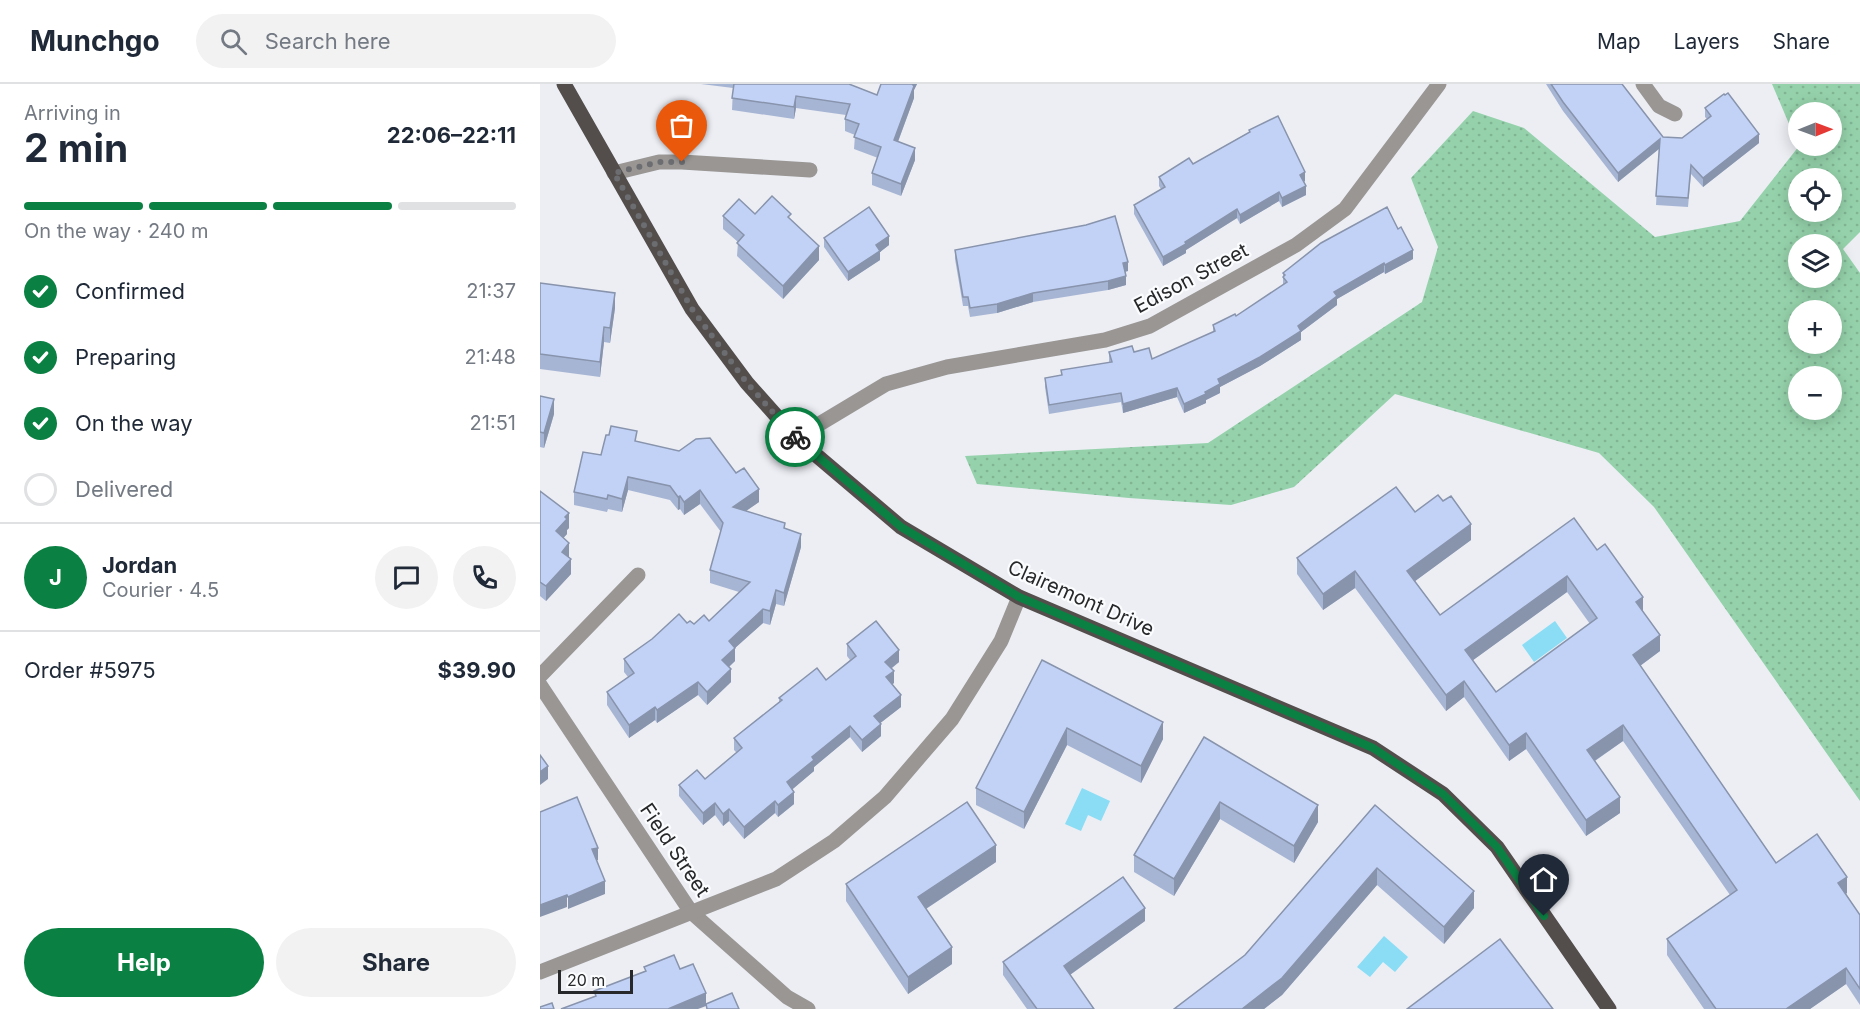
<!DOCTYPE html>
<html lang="en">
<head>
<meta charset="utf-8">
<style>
	body { margin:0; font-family:Inter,sans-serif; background:#f2f2f3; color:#1f2937; height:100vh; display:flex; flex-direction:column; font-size:22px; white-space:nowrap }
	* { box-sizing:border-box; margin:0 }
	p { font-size:20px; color:#747a83 }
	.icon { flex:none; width:33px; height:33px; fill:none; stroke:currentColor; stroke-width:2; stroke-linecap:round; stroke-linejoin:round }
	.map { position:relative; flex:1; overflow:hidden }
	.details { display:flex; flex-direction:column; background:#fff; width:540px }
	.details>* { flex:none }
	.needle { width:39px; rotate:89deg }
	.tools { position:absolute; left:1248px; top:18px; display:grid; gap:12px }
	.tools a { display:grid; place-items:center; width:54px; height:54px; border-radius:50%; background:#fff; box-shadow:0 3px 15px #0003; font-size:30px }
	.scale { position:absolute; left:18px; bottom:15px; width:75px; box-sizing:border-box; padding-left:6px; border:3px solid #27282a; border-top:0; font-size:16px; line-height:21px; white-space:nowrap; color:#27282a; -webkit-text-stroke:4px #fbfcfe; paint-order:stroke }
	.pin { position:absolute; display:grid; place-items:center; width:51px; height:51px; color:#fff; margin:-62px -26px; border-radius:50% 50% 50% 0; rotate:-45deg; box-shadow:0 0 6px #0007 }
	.pin .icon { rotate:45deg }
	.courier { position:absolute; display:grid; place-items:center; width:60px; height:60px; margin:-30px; border:4px solid #0b8043; border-radius:50%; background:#fff; color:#222; box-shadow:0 2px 8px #0007 }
	.summary em { font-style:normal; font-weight:700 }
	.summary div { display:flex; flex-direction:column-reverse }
	.summary { display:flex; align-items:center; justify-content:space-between; height:102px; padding:0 24px }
	h1 { font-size:39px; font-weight:700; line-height:45px }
	.bar { display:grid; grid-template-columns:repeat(4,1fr); gap:9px 6px; align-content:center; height:72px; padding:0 24px }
	.bar i { height:8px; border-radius:4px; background:#e0e1e3 }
	.bar .current { background:#0b8043 }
	.bar p { grid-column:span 4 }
	.line { display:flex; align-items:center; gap:15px; padding:0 24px; border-top:2px solid #e0e1e3 }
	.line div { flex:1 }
	.round { display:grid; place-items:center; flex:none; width:63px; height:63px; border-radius:32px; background:#f2f2f3 }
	ol { padding:0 24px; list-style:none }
	li { display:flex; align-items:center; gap:18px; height:66px }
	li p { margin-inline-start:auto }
	li .icon { padding:6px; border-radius:50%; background:#0b8043; color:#fff; stroke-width:4 }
	li:last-child { color:#747a83 }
	li i { width:33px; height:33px; border:3px solid #e0e1e3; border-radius:50% }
	.cta { display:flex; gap:12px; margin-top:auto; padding:12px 24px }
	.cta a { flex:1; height:69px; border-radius:36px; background:#0b8043; color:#fff; font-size:24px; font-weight:700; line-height:69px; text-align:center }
	.cta a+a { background:#f2f2f3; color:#1f2937 }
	header { display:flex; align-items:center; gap:36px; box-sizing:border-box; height:84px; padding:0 30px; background:#fff; border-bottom:2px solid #e0e1e3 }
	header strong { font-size:28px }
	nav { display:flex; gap:33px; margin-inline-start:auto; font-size:21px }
	.search { width:420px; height:54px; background:#f2f2f3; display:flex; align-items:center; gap:15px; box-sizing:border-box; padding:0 21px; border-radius:33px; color:#747a83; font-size:22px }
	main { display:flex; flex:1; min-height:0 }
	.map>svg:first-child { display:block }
	.grass { fill:url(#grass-dots); fill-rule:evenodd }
	.water { fill:#8addf4 }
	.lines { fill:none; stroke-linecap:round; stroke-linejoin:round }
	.minor { stroke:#999694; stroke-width:15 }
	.major { stroke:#534e4c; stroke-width:15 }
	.wall { fill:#a7b5d4; fill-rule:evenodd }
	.shaded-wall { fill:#8893ac }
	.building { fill:#c2d2f6; stroke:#8893ac; stroke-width:1.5; fill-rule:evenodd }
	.done { stroke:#6c6d71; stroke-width:6; stroke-dasharray:0 10.8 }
	.route { stroke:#0b8043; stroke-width:8 }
	.labels { text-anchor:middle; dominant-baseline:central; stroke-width:4.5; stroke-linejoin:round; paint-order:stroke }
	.street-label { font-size:20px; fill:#27282a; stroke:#fbfcfe }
</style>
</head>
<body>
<header>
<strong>Munchgo</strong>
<div class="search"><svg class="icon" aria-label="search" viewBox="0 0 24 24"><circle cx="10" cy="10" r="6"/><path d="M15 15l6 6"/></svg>Search here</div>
<nav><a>Map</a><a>Layers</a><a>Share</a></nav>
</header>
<main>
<section class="details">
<div class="summary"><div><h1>2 min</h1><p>Arriving in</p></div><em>22:06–22:11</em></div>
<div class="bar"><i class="current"></i><i class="current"></i><i class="current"></i><i></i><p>On the way · 240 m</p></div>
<ol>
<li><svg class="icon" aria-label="check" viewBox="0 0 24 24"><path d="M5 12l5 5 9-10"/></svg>Confirmed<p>21:37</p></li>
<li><svg class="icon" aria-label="check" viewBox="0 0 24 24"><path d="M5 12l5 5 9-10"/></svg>Preparing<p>21:48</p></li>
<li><svg class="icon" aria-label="check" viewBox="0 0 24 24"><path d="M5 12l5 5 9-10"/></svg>On the way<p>21:51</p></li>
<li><i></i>Delivered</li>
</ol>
<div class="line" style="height:108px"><b class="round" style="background:#0b8043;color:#fff">J</b><div><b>Jordan</b><p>Courier · 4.5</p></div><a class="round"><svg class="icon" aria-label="chat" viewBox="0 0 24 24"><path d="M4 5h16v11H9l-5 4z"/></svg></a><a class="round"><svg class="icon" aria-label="phone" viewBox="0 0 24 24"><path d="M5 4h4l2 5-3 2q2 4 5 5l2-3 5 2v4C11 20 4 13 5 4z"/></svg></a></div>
<div class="line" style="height:78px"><div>Order #5975</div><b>$39.90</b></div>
<div class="cta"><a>Help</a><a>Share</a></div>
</section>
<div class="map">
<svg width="1320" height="925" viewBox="0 0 1320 925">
	<defs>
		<pattern id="grass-dots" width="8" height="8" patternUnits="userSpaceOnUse" patternTransform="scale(1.5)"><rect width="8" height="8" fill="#95d2ab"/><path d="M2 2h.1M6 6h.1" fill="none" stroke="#80b493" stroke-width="1.8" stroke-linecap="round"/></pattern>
	</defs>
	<rect width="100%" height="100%" fill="#eceef4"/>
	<path class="grass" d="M1232,0H1320V148L1303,165L1320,189V717L1114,423L1059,369L855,310L754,403L691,421L589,414L437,400L425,372L668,359L882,218L898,163L871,94L933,27L984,44L1115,153L1200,137L1259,62H1292V28H1258V61ZM1258,94H1292V128H1258ZM1258,160H1292V194H1258ZM1258,226H1292V260H1258ZM1258,292H1292V326H1258Z"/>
	<g class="water">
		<polygon points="1015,537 1027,554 994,578 982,561"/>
		<polygon points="542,704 570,717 561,737 548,731 541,747 525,740"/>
		<polygon points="844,852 868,873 855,888 843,878 830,893 817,883"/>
	</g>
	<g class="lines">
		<g class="minor">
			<polyline points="1103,0 1119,22 1135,30"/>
			<polyline points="74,89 119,78 142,78 270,86"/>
			<polyline points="256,354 346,300 407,283 565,256 610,242 756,161 805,125 899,0"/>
			<polyline points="0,592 98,491"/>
			<polyline points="0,601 151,828 247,913 268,925"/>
			<polyline points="0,888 236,795 294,757 345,713 412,635 461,557 479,513"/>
		</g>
		<polyline class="major" points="24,0 152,225 207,299 256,354 361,443 479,513 833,664 903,710 957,763 1069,925"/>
	</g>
	<g class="wall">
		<polygon points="161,0 309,0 337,11 341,0 377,0 374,6 374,14 358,58 375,76 361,112 332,101 332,89 338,74 314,65 315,51 305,47 305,35 306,31 256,24 254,35 192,26 193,4"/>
		<polygon points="1006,0 1082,0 1123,53 1142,54 1167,35 1165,33 1165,24 1219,59 1163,103 1151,90 1148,123 1116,121 1119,65 1078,98 1023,27"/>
		<polygon points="709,46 765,97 764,98 766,111 742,123 739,117 700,140 697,134 646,166 646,169 623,182 594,130 594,121 621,105 619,102 619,93 653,80 709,48"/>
		<polygon points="215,130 251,136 279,176 243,215 197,172 198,158 183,145 183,132"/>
		<polygon points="284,154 349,161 340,168 340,176 308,197 284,163"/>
		<polygon points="415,166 588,187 585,188 586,201 568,206 493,218 457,229 430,233 428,222 423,222 415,175"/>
		<polygon points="873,175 845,190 844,188 797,215 797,221 761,248 761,256 720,282 680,303 680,309 666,316 666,319 644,329 637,313 583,329 581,318 509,330 505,303 505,294 521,291 521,286 569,279 569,268 594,268 612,275 673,248 673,241 696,232 743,201 743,189"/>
		<polygon points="0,199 75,224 70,259 64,258 60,293 0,285"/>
		<polygon points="0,312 14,330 4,364 0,363"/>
		<polygon points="97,357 196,389 219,418 206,427 245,445 261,463 244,522 236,520 230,541 223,539 195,564 195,577 189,583 191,598 167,621 158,611 117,639 115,636 89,654 67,621 67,608 88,593 84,588 84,575 147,539 154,540 169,537 199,508 170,499 170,486 181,448 160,420 144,431 140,425 138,426 130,416 88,406 82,428 68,425 67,428 34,421 34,408"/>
		<polygon points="0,407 29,444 27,446 27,450 23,454 29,474 31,490 6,517 0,512"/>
		<path d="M903,417L931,456L875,497L900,531L1057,466L1103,528L1120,567L1100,582L1236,779L1307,809L1306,810L1320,831V921L1306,900L1270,925H1164L1127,871V855L1190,811L1083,657L1055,677L1080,729L1046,752L986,665L969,677L924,613L906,627L815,504L783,526L757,490V474ZM1027,508L1050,540L956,608L933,576Z"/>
		<polygon points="307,560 359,578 351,585 354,599 352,600 361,623 340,639 341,652 322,668 310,653 274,683 274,687 252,705 254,720 238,733 235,729 204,755 189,737 183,742 175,731 163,741 139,712 139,701 165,695 197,669 194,666 194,654 239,618 239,614 286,596 310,576 307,572"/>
		<polygon points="502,576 623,655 601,699 527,661 484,745 436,721 436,704"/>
		<polygon points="664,653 778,738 754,779 680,735 634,812 594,788 594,771"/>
		<polygon points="835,721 934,824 904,860 837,801 742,911 724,925 634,925 705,871"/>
		<polygon points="456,778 386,825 412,880 368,910 306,817 306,800"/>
		<polygon points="605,837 530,891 554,925 487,925 463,891 463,878"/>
	</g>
	<g class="shaded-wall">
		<polygon points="372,0 377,0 374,6 374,14 354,68 354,56"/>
		<polygon points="256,12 256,24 254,35 254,23"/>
		<polygon points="1219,50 1219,59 1163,103 1163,94"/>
		<polygon points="1120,55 1120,64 1078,98 1078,89"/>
		<polygon points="375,64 375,76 361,112 361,100"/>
		<polygon points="765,88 765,97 760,100 760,91"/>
		<polygon points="766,102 766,111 742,123 742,114"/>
		<polygon points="739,108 739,117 700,140 700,131"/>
		<polygon points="697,125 697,134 646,166 646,169 623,182 623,173 645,158"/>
		<polygon points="349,152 349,161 340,168 340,176 308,197 308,188 336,161"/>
		<polygon points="279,162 279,176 243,215 243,202"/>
		<polygon points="873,166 873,175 845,190 845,181"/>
		<polygon points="588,178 588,187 583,188 583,179"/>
		<polygon points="844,179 844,188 797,215 797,221 761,248 761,256 720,282 680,303 680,309 666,316 666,319 644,329 644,320 665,308 678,295 758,242 794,208"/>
		<polygon points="586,192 586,201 568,206 568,197"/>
		<polygon points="75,209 75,224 70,259 70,244"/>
		<polygon points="493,209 493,218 457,229 457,220"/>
		<polygon points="64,243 64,258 60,293 60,278"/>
		<polygon points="637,304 637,313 583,329 583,320"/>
		<polygon points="14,315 14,330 4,364 4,349"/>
		<polygon points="88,393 88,406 82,428 82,415"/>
		<polygon points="219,405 219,418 193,436 193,423"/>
		<polygon points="160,406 160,420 144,431 144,418"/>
		<polygon points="140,412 140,425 138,426 138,413"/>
		<polygon points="29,429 29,444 27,446 27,450 16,462 16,447 25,433"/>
		<polygon points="931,440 931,456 867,503 867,487"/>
		<polygon points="261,450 261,463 244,522 244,509"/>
		<polygon points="29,459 29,474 22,468"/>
		<polygon points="31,475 31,490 6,517 6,502"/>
		<polygon points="815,487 815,504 783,526 783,510"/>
		<polygon points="1027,492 1027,508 925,582 925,566"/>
		<polygon points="236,506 236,520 230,541 230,527"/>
		<polygon points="1103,513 1103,529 1096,518"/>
		<polygon points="223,525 223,539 195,564 195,577 182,589 182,576 189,557"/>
		<polygon points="1120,551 1120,567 1093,587 1093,571"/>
		<polygon points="359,566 359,578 345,589 345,578"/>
		<polygon points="191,585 191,598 167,621 167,608"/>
		<polygon points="354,587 354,599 346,605 346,593"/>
		<polygon points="924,597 924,613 906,627 906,611"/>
		<polygon points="158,598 158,611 117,639 117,626"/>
		<polygon points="361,611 361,623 334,644 334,632"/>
		<polygon points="115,623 115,636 89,654 89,641"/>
		<polygon points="623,638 623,655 601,699 601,682"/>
		<polygon points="341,640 341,652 322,668 322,656"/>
		<polygon points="1083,641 1083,657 1047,682 1047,666"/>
		<polygon points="310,642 310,653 274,683 274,687 247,710 247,698 272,673"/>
		<polygon points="527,644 527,661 484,745 484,728"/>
		<polygon points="986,649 986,665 969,677 969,661"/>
		<polygon points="8,682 8,695 0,701 0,688"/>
		<polygon points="254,708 254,720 238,733 238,721"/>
		<polygon points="1080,713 1080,729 1046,752 1046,736"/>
		<polygon points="235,717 235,729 204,755 204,743"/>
		<polygon points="680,718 680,735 634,812 634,795"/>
		<polygon points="175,719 175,731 163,741 163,729"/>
		<polygon points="778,721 778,738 754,779 754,762"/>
		<polygon points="189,725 189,737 183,742 183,730"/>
		<polygon points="456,761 456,778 378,830 378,813"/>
		<polygon points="58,764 58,776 52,778 52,765"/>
		<polygon points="837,784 837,801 742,911 724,925 702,925"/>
		<polygon points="1307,793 1307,809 1298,815 1298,799"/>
		<polygon points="65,797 65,810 28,825 28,813"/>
		<polygon points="934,807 934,824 904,860 904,843"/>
		<polygon points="27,811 27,823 0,833 0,821"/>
		<polygon points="605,824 605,837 524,895 524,882"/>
		<polygon points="412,863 412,880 368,910 368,893"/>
		<polygon points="1306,884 1306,900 1270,925 1246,925"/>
		<polygon points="166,909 166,922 158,925 128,925"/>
	</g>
	<g class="building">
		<polygon points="194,0 309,0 337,11 341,0 372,0 374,2 354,56 375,64 361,100 332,89 341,63 314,53 319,40 305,35 310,20 256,12 254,23 192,14"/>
		<polygon points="1011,0 1082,0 1123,53 1142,54 1171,32 1165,24 1184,10 1185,11 1188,9 1219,50 1163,94 1151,81 1148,114 1116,112 1120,55 1078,89 1023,18"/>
		<polygon points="738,32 765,88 760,91 766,102 742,114 739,108 700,131 697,125 645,158 646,160 623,173 594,121 625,103 619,93 649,74 653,80 710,48 709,46"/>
		<polygon points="232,112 251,130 248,133 279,162 243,202 197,159 204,151 183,132 199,115 215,130"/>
		<polygon points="329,123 349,152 336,161 340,167 308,188 284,154"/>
		<polygon points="847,123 858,145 861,143 873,166 845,181 844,179 794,208 797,212 758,242 761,247 720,273 678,295 680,300 665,308 666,310 644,320 637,304 583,320 581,309 509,321 505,294 522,291 521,286 572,278 569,268 592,262 594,268 609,264 612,275 675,247 673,241 695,230 696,232 747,198 743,193 745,191 743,189 781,159"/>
		<polygon points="575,132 588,178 583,179 586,192 568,197 493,209 457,220 430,224 428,213 423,213 415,166 546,141"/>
		<polygon points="0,199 75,209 70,244 64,243 60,278 0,270"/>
		<polygon points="0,312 14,315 4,349 0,348"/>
		<polygon points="71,342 97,347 95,357 139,367 156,355 170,354 196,389 204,384 219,405 193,423 245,439 244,444 261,450 244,509 236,506 230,527 223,525 189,557 195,564 182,576 191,585 167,608 158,598 117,626 115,623 89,641 67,608 94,589 84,575 112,555 139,530 147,539 150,537 154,540 164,531 169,537 210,498 170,486 183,439 160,406 144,418 140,412 138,413 130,402 88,393 82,415 68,411 67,415 34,408 43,368 61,371 66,351 69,351"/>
		<path d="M856,403L875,428L898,411L903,417L911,412L931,440L867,487L900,531L1034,434L1057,466L1065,460L1103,513L1096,518L1120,551L1093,571L1236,779L1277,750L1307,793L1298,799L1320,831V905L1306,884L1246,925H1176L1127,855L1197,806L1083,641L1047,666L1080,713L1046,736L986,649L969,661L924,597L906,611L815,487L783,510L757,474ZM1027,492L1057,534L956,608L925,566Z"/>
		<polygon points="0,407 29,429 25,433 27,435 16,447 29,459 22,468 31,475 6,502 0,498"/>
		<polygon points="336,537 359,566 345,578 354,587 346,593 361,611 334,632 341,640 322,656 310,642 272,673 274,676 247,698 254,708 238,721 235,717 204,743 189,725 183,730 175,719 163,729 139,701 157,686 165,695 202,664 194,654 242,616 239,614 277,584 286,596 316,572 307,560"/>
		<polygon points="502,576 623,638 601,682 527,644 484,728 436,704"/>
		<polygon points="664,653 778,721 754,762 680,718 634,795 594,771"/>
		<polygon points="0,671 8,682 0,688"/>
		<polygon points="37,713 58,764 52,765 65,797 28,813 27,811 0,821 0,728"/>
		<polygon points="427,718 456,761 378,813 412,863 368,893 306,800"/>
		<polygon points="835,721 934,807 904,843 837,784 742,894 702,925 634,925 705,871"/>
		<polygon points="583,793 605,824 524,882 554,925 497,925 463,878"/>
		<polygon points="960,855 1013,925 867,925"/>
		<polygon points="134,871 140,885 153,880 166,909 128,925 21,925 56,912 54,907 106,887 104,883"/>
		<polygon points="192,909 199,925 167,925 166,920"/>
		<polygon points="12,919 14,925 0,925 0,923"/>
	</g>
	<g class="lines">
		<polyline class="done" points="142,78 119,78 74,89 152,225 207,299 255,353"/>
		<polyline class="route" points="255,353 361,443 479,513 833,664 903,710 957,763 1004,832"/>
	</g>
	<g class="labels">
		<g class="street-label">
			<text transform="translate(651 194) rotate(-28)">Edison Street</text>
			<text transform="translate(541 514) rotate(24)">Clairemont Drive</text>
			<text transform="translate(135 766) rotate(56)">Field Street</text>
		</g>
	</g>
</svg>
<div class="tools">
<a><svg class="needle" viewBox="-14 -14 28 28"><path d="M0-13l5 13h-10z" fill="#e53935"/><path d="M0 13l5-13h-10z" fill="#747a83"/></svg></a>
<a><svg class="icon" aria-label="locate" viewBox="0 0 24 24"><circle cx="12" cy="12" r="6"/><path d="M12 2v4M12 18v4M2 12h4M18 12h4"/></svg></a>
<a><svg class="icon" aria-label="layers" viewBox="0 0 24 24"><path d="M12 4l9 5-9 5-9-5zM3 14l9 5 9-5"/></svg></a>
<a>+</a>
<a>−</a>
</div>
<div class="scale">20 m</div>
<div class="pin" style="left:142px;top:78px;background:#ea580c"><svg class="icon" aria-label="bag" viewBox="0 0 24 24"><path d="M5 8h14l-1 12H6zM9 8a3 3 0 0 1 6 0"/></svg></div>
<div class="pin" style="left:1004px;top:832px;background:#1f2937"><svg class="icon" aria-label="home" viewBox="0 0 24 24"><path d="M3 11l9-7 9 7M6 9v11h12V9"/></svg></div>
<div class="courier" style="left:255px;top:353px"><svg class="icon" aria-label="bike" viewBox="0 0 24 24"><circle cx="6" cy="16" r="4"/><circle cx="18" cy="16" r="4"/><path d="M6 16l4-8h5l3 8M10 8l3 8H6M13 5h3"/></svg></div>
</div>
</main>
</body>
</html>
